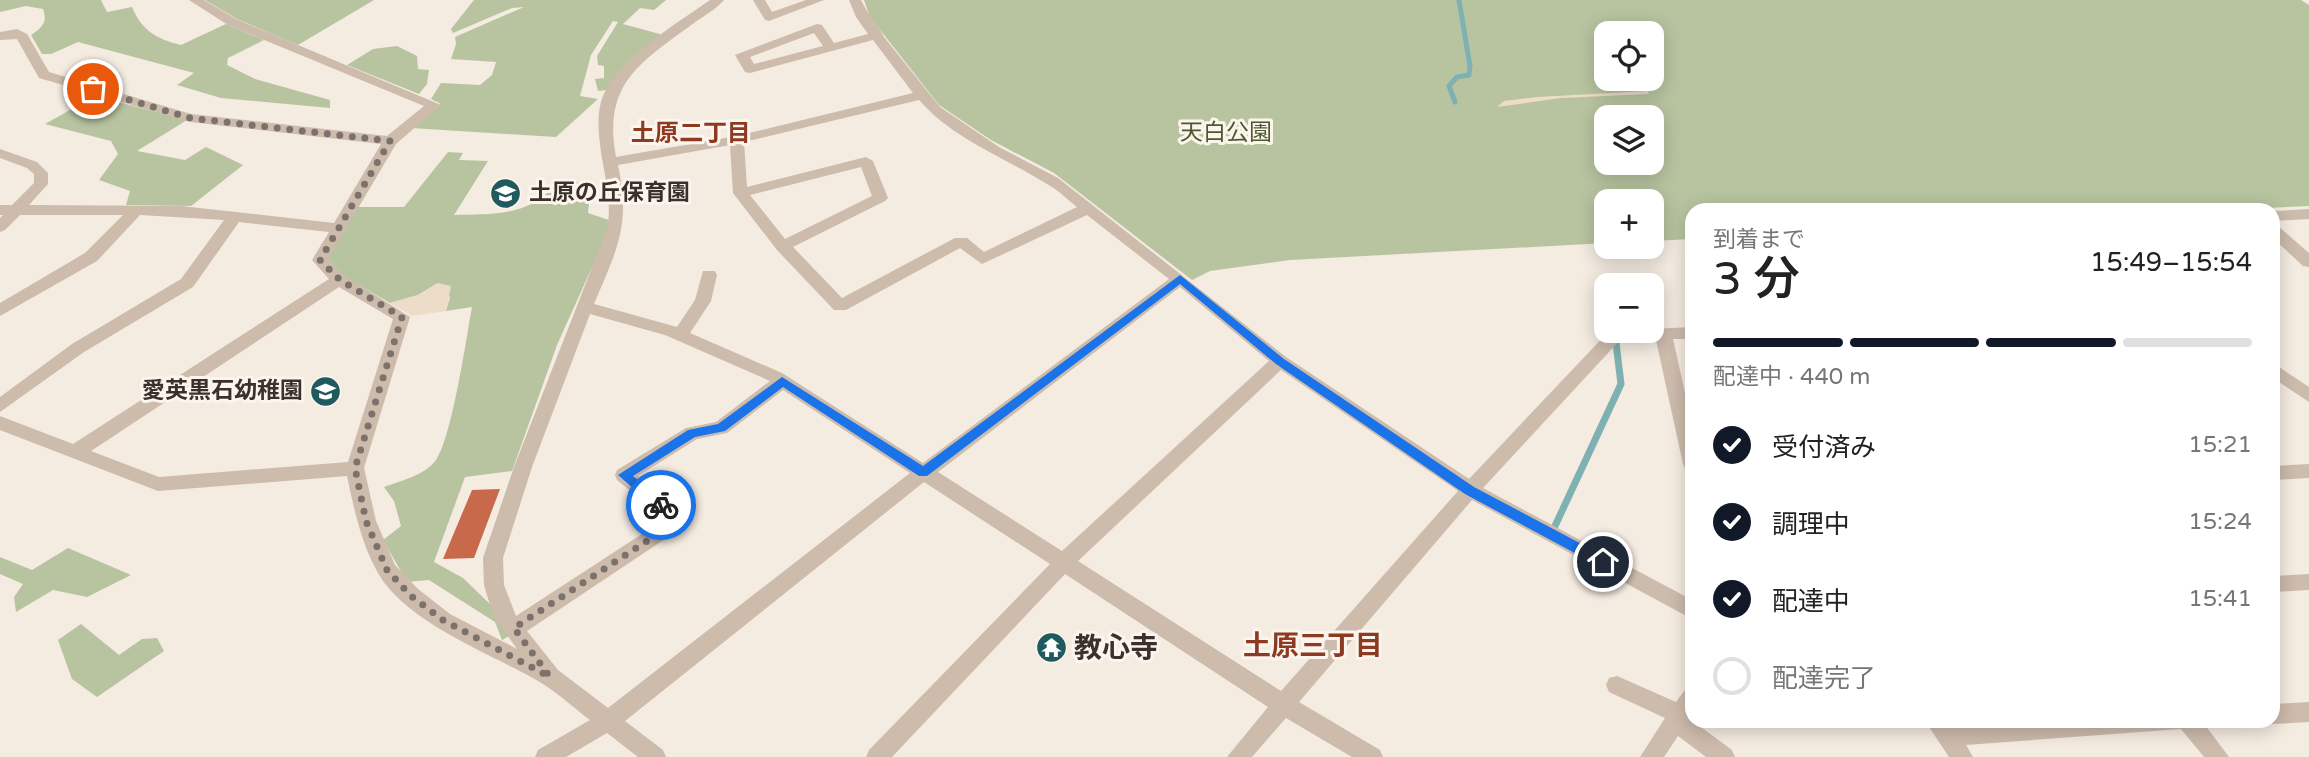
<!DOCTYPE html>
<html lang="ja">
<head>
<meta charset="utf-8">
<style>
	body { margin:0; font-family:"Varela Round","Noto Sans JP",sans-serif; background:#f6f6f6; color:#222; height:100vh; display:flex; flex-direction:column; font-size:26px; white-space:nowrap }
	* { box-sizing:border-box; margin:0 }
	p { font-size:23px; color:#767676 }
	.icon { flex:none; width:38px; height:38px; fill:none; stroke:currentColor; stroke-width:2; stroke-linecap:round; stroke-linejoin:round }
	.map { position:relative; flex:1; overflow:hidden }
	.details { position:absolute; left:1685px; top:203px; width:595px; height:525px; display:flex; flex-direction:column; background:#fff; border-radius:21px; box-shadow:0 4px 18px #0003 }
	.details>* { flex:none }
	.controls { position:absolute; left:1594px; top:21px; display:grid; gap:14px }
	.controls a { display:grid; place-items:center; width:70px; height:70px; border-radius:14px; background:#fff; box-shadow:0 4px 18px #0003; font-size:35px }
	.pin { position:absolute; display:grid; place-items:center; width:60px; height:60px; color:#fff; margin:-30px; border:4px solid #fff; border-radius:50%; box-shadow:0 2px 7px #0007 }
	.courier { position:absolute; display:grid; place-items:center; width:70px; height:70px; margin:-35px; border:5px solid #1a73e8; border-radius:50%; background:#fff; color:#222; box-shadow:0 2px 9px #0007 }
	.summary em { font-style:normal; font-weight:600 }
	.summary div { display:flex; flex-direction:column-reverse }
	.summary { display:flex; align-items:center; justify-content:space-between; height:119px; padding:0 28px }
	h1 { font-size:46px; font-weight:600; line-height:52px }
	.bar { display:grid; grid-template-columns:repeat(4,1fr); gap:10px 7px; align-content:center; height:84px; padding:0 28px }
	.bar i { height:9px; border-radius:5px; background:#e0e0e0 }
	.bar .current { background:#111827 }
	.bar p { grid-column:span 4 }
	ol { padding:0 28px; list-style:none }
	li { display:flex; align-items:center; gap:21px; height:77px }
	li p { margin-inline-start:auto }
	li .icon { padding:7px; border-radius:50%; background:#111827; color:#fff; stroke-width:4 }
	li:last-child { color:#767676 }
	li i { width:38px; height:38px; border:4px solid #e0e0e0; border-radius:50% }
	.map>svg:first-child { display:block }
	.green { fill:#b8c4a0; fill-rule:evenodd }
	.plaza { fill:#ecdcc8 }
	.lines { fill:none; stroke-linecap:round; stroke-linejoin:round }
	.stream-far1 { stroke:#7fb0b2; stroke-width:5 }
	.stream { stroke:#7fb0b2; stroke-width:7 }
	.building { fill:#c8694b }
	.street { fill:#cdbbac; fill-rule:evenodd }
	.route { fill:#1a73e8 }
	.done { stroke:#7c716b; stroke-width:7; stroke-dasharray:0 12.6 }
	.labels { text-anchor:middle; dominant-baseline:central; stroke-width:6; stroke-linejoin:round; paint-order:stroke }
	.park-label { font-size:23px; fill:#4a5a2e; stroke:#fbf5ee }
	.poi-label { font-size:23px; font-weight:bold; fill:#3b302b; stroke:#fbf5ee; text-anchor:start }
	.neighbourhood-label { font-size:24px; font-weight:bold; fill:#8c3b22; stroke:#fbf5ee }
	.near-neighbourhood-label { font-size:28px; font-weight:bold; fill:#8c3b22; stroke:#fbf5ee }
	.near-poi-label { font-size:28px; font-weight:bold; fill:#3b302b; stroke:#fbf5ee; text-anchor:start }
</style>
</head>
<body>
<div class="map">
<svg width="2309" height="757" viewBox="0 0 2309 757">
	<rect width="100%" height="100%" fill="#f4ebe1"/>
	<g class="green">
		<path d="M0,0H101L107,12L132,7C142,31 157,39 181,45L226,24L264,40L228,58L227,65L255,79L330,100V108L221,98L177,85L194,73L78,42L51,54H42L31,35C42,27 48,23 43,9L26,6L0,12Z"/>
		<polygon points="205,0 374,0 298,45 237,19"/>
		<polygon points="474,0 666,0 654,10 640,8 623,24 667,36 607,90 598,91 595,79 604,78 604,66 598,65 597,56 618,22 613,21 591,55 580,96 598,99 556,137 411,128 441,104 431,99 441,83 480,85 492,75 496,62 451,59 456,44 455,37 524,7 512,8 453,33 451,29"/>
		<path d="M864,0H2301L2309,5V206L2225,210H1692V239L1652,241V201H1606V243L1290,260L1210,271L1192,280L1054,173L991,140L939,105L870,17ZM1606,33H1652V79H1606ZM1606,117H1652V163H1606Z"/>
		<polygon points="397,46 417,56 418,69 429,70 427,84 419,94 347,65 373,49"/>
		<polygon points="95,96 187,120 137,151 185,160 206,147 243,165 191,206 126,205 130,191 99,180 118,154 111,141 45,124"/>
		<path d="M448,152L463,153L459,160L488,161L454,215C481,214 511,216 535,202C555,192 548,179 577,181L590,196L588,213L609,220L607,234L557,345L512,471L465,477L434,562L463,578L492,606L511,635L502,640L495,622L429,580L407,582L383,540L401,526L394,501L384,487C401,481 425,475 436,460C452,437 466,340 472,307L446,311L450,297L438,283L418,295L390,303L345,277L327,258L358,207H404Z"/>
		<polygon points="68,548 131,575 87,597 53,590 16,612 14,597 23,584 0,574 0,557 32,570"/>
		<polygon points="81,624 119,655 142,639 157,638 164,651 97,697 72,679 58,640"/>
	</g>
	<g class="plaza">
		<polygon points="1648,91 1649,94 1561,98 1497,107 1504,101 1537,97"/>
		<polygon points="438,283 451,286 446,311 412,316 390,303 418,295"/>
	</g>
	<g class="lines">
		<polyline class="stream-far1" points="1455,102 1449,86 1457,77 1469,75 1470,66 1459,0"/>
		<polyline class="stream" points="1555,526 1621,384 1616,343"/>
	</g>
	<polygon class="building" points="500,489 474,558 443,559 472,490"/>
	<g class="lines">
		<g class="street">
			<path d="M189,0H204L236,19L441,105L396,144L328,259L345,276L410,317L364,468L376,521L395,565L418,589L450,614L517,649L493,615L484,585L483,558L514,467L607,229C613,199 603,172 600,144C598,128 597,111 603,96C620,57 676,24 710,0H724C716,9 704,16 694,23C641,62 602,83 616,157L737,136L913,93L873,40L750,73L745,72L735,55L817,24L822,25L834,43L868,34L856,17L849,0H861C867,13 882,31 884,37L940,107L999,147L1058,178L1286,357L1469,479L1609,331L1692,327V339H1673L1692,424V471L1685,469L1683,464L1656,340L1621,339L1483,488L1692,600V619L1472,500L1299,702L1380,750L1383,757H1352L1286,718L1252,757H1227L1268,707L1065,574L892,757H866L869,750L1050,564L924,482L625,721L663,750L666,757H638L607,733L566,757H535L538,750L590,720C574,708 559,694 543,684C494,654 408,625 378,573C361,543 354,509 347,476L158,491L0,430V416L73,444L329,279L312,260L329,232L239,222L193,287L84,352L0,412V397L72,344L181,279L224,220L140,215L97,261L0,316V303L85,253L123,215H20L5,230L0,232V218L3,215H0V205H12L34,183V174L27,168L0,158V149L37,162L48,173V184L29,205L181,206L334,223L381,144L190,122L39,78L17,39L0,40V32L17,29L27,34L49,72L191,114L387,136L424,106L228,25ZM814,33L823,46L754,64L750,57ZM919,100C953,139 1004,157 1047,184C1058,190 1067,199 1077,207L984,252L967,238H955L842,298L793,247L885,201L888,198L873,161L866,157L747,187L744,142ZM730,145L733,193L777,250L834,310H846L960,248L982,264L1087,215L1169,279L923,463L782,373L690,333L711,301L717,275L715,271H703L695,300L677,327L594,304C617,249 631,226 618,165ZM861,167L872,196L785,239L750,195ZM339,287L393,319L348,462L159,477L91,451ZM1180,287L1269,361L1062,551L938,472ZM590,314L665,335L770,381L716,422L686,428L617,470L615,475L617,480L665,519L516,616L504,585L503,558L532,467ZM1281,370L1458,491L1281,691L1078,561ZM783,390L910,473L608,708L558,670L527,631L686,525L689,520L686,515L638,476L697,439L727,433Z"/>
			<polygon points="753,0 765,0 772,12 806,0 824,0 769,21 765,20"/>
			<polygon points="2309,209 2309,219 2273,221 2273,211"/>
			<polygon points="2273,224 2278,226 2309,253 2309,267 2303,266 2273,238"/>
			<polygon points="2273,363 2309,387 2309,402 2273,378"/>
			<polygon points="2309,464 2309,478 2273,480 2273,466"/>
			<polygon points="2309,574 2309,590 2273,592 2273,576"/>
			<polygon points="1617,676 1676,702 1684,691 1692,688 1690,719 1732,750 1735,757 1706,757 1678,736 1664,757 1640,757 1665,718 1609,692 1606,685 1609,678"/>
			<polygon points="2309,702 2309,722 2273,724 2265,721 2273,721 2273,704"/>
			<polygon points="1925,721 1949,721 1952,726 2023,721 2202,721 2229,757 2204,757 2181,729 1966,745 1973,757 1949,757"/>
		</g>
	</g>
	<polygon class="route" points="1180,275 1284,359 1474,487 1608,558 1608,566 1599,566 1465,494 1276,364 1180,284 927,476 919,476 783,387 725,431 695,437 633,476 665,502 665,509 657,509 618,475 688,430 718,424 782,377 923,466"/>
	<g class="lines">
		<polyline class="done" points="93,89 190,118 390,141 320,260 340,280 402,317 355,468 366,521 387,570 411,596 443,620 550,677 514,628 679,520 661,505"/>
	</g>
	<defs>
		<symbol id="school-disc" viewBox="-11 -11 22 22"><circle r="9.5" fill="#1f5a5e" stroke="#fbf5ee"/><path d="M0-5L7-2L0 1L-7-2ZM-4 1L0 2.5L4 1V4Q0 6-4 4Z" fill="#fff"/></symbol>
		<symbol id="temple-disc" viewBox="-11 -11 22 22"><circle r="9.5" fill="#1f5a5e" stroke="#fbf5ee"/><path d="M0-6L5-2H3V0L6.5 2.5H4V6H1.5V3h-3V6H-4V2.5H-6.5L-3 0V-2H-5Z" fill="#fff"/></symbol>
	</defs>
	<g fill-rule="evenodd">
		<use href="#school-disc" x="488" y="176" width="35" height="35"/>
		<use href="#school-disc" x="308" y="374" width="35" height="35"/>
		<use href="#temple-disc" x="1034" y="630" width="35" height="35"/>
	</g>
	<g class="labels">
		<g class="park-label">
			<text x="1226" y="133">天白公園</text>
		</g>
		<g class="poi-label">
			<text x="529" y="193">土原の丘保育園</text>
			<text x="303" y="391" text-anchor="end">愛英黒石幼稚園</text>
		</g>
		<g class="neighbourhood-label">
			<text x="691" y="133">土原二丁目</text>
		</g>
		<g class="near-neighbourhood-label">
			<text x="1313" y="646">土原三丁目</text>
		</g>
		<g class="near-poi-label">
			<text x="1074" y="648">教心寺</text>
		</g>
	</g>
</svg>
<div class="controls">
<a><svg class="icon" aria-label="locate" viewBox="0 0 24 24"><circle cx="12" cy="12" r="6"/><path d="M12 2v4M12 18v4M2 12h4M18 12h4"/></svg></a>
<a><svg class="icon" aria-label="layers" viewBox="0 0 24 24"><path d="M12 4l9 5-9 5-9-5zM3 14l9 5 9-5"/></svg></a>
<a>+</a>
<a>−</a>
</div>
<div class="pin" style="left:93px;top:89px;background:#ea580c"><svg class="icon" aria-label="bag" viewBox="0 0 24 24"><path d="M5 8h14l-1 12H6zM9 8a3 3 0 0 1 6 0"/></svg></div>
<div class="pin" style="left:1603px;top:562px;background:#1f2937"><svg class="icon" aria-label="home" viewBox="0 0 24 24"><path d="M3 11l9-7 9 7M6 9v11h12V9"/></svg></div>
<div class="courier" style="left:661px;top:505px"><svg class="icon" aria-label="bike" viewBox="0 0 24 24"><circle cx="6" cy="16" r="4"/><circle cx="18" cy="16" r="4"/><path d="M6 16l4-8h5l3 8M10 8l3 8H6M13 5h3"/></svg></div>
<section class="details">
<div class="summary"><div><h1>3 分</h1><p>到着まで</p></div><em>15:49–15:54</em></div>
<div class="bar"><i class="current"></i><i class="current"></i><i class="current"></i><i></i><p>配達中 · 440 m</p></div>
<ol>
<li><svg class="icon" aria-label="check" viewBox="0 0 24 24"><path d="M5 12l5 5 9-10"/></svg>受付済み<p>15:21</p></li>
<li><svg class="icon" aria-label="check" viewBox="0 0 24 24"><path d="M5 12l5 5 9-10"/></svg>調理中<p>15:24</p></li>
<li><svg class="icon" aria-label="check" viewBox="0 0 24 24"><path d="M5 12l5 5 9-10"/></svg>配達中<p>15:41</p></li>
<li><i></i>配達完了</li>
</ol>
</section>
</div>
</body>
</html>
